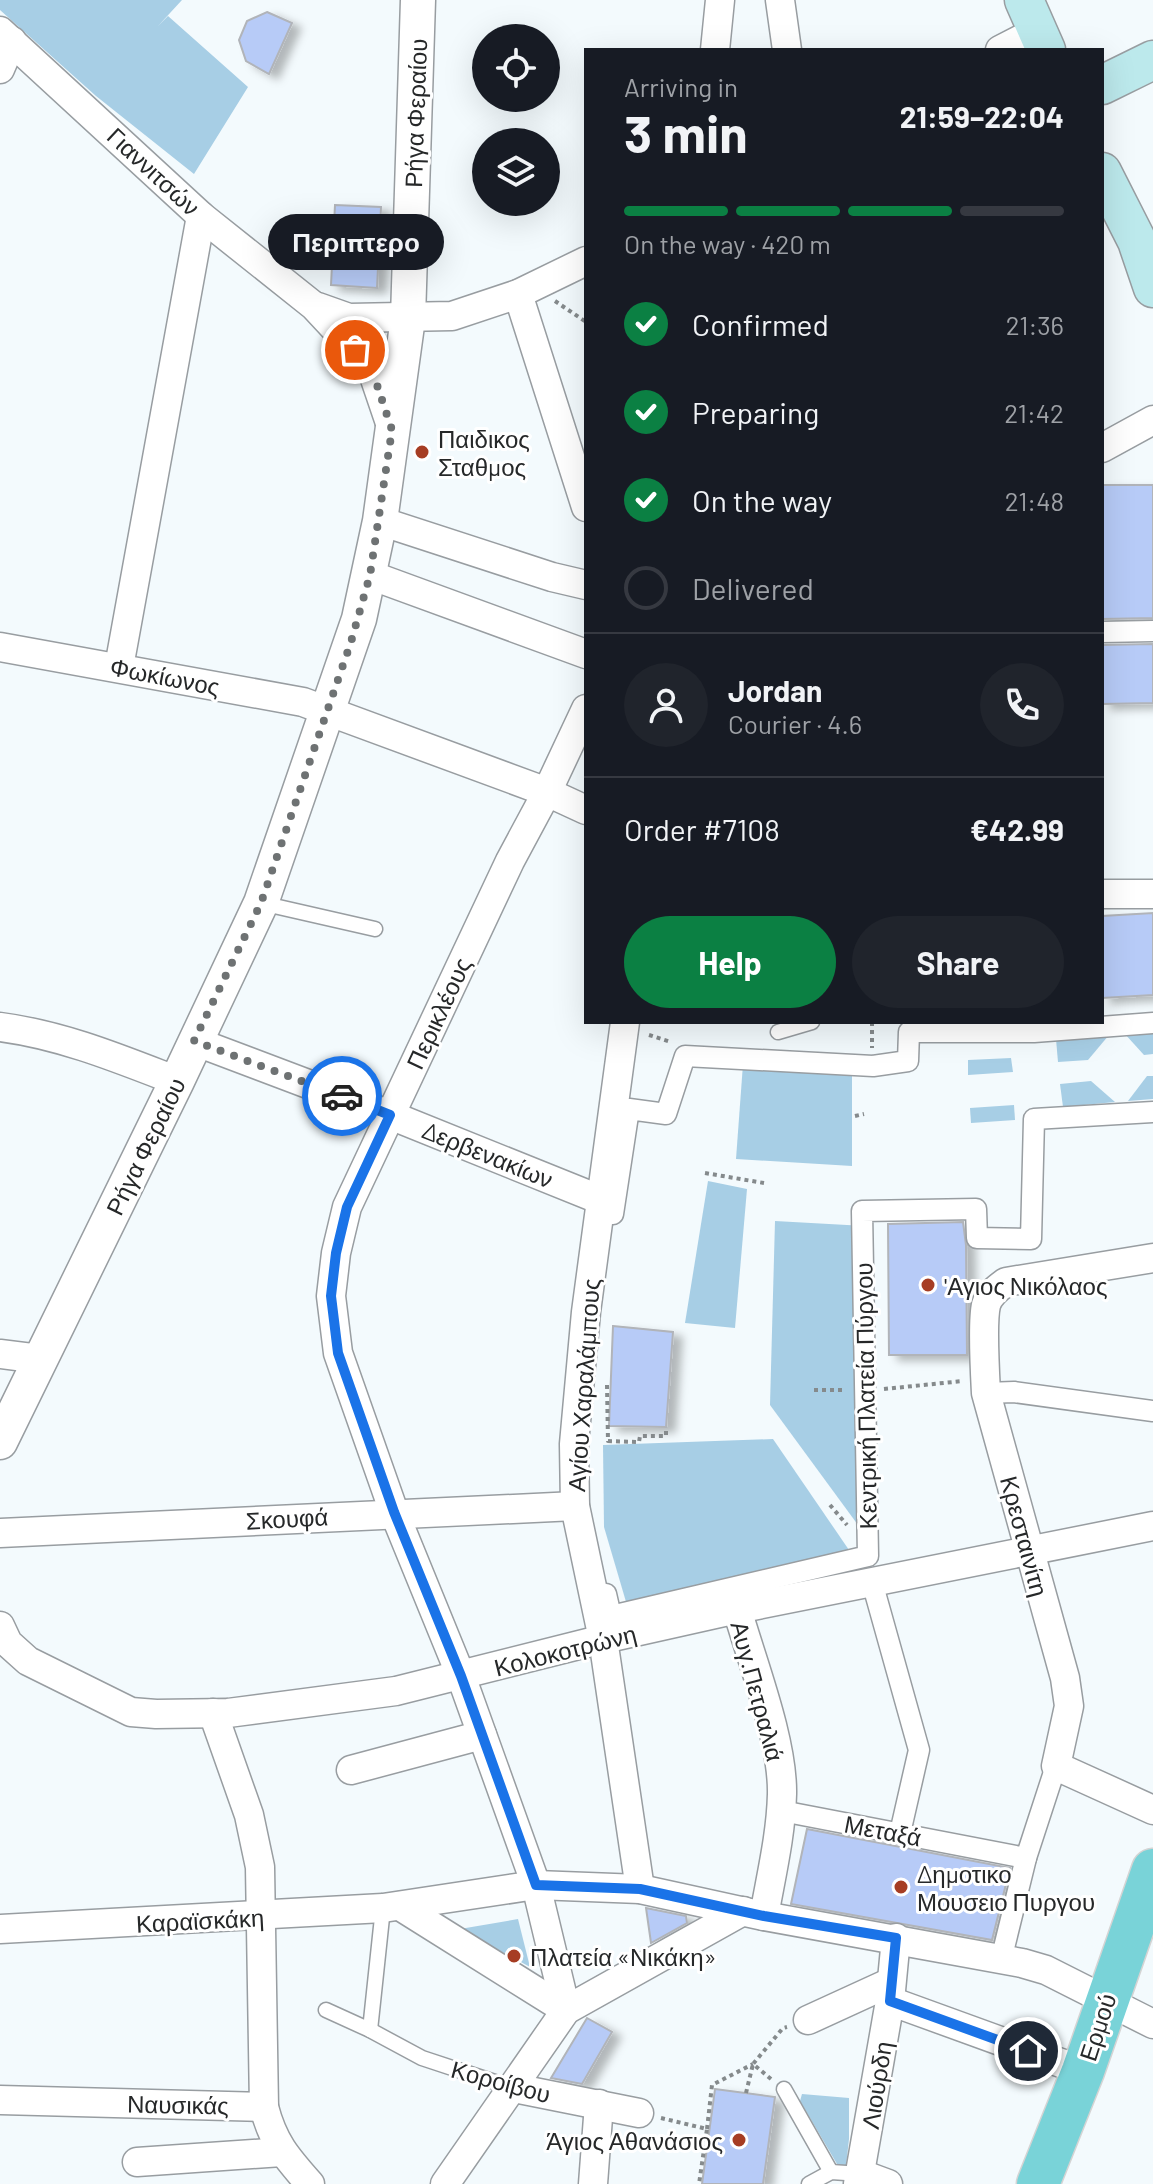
<!DOCTYPE html>
<html lang="en">
<head>
<meta charset="utf-8">
<style>
	body { margin:0; font-family:Barlow,sans-serif; background:#20242c; color:#f1f3f6; height:100vh; display:flex; flex-direction:column; font-size:30px; white-space:nowrap }
	* { box-sizing:border-box; margin:0 }
	p { font-size:26px; color:#9ea1a6 }
	.icon { flex:none; width:44px; height:44px; fill:none; stroke:currentColor; stroke-width:2; stroke-linecap:round; stroke-linejoin:round }
	.map { position:relative; flex:1; overflow:hidden }
	.details { position:absolute; left:584px; top:48px; width:520px; height:976px; display:flex; flex-direction:column; background:#171b24; border-radius:0px; box-shadow:0 8px 32px #0002 }
	.details>* { flex:none }
	.fabs { position:absolute; left:472px; top:24px; display:grid; gap:16px }
	.fabs a { display:grid; place-items:center; width:88px; height:88px; border-radius:50%; background:#171b24; box-shadow:0 8px 32px #0002; font-size:40px }
	.pin { position:absolute; display:grid; place-items:center; width:68px; height:68px; color:#fff; margin:-34px; border:4px solid #fff; border-radius:50%; box-shadow:0 2px 8px #0007 }
	.courier { position:absolute; display:grid; place-items:center; width:80px; height:80px; margin:-40px; border:6px solid #1a73e8; border-radius:50%; background:#fff; color:#222; box-shadow:0 2px 10px #0007 }
	.bubble { position:absolute; height:56px; border-radius:28px; background:#171b24; box-shadow:0 8px 32px #0002; font-size:26px; font-weight:700; line-height:56px; text-align:center }
	.headline em { font-style:normal; font-weight:700 }
	.headline div { display:flex; flex-direction:column-reverse }
	.headline { display:flex; align-items:center; justify-content:space-between; height:136px; padding:0 40px }
	h1 { font-size:52px; font-weight:700; line-height:60px }
	.bar { display:grid; grid-template-columns:repeat(4,1fr); gap:12px 8px; align-content:center; height:96px; padding:0 40px }
	.bar i { height:10px; border-radius:6px; background:#363941 }
	.bar .current { background:#0b8043 }
	.bar p { grid-column:span 4 }
	.line { display:flex; align-items:center; gap:20px; padding:0 40px; border-top:2px solid #363941 }
	.line div { flex:1 }
	.round { display:grid; place-items:center; flex:none; width:84px; height:84px; border-radius:42px; background:#20242c }
	ol { padding:0 40px; list-style:none }
	li { display:flex; align-items:center; gap:24px; height:88px }
	li p { margin-inline-start:auto }
	li .icon { padding:8px; border-radius:50%; background:#0b8043; color:#fff; stroke-width:4 }
	li:last-child { color:#9ea1a6 }
	li i { width:44px; height:44px; border:4px solid #363941; border-radius:50% }
	.action { display:flex; gap:16px; margin-top:auto; padding:16px 40px }
	.action a { flex:1; height:92px; border-radius:48px; background:#0b8043; color:#fff; font-size:32px; font-weight:700; line-height:92px; text-align:center }
	.action a+a { background:#20242c; color:#f1f3f6 }
	.map>svg:first-child { display:block }
	.green { fill:#a7cee5 }
	.building { fill:#b7cbf7; stroke:#b1b4b9; stroke-width:2; filter:url(#shadow) }
	.lines { fill:none; stroke-linecap:round; stroke-linejoin:round }
	.service-casing { stroke:#989da1; stroke-width:17 }
	.pedestrian-casing { stroke:#989da1; stroke-width:23 }
	.minor-casing { stroke:#989da1; stroke-width:31 }
	.tertiary-casing { stroke:#989da1; stroke-width:37 }
	.secondary-casing { stroke:#989da1; stroke-width:41 }
	.primary-casing { stroke:#d4d4d4; stroke-width:45 }
	.path { stroke:#858a8c; stroke-width:4; stroke-dasharray:4 4; stroke-linecap:butt }
	.service { stroke:#fff; stroke-width:14 }
	.pedestrian { stroke:#fff; stroke-width:20 }
	.minor { stroke:#fff; stroke-width:28 }
	.tertiary { stroke:#fff; stroke-width:34 }
	.secondary { stroke:#bce9ec; stroke-width:38 }
	.primary { stroke:#79d3d8; stroke-width:42 }
	.done { stroke:#6e7273; stroke-width:8; stroke-dasharray:0 14.4 }
	.route { stroke:#1a73e8; stroke-width:10 }
	.poi-dot { fill:#a63d23; stroke:#fff; stroke-width:3 }
	.labels { text-anchor:middle; dominant-baseline:central; stroke-width:6; stroke-linejoin:round; paint-order:stroke }
	.street-label { font-size:24px; fill:#262829; stroke:#fff }
	.poi-label { font-size:24px; fill:#262829; stroke:#fff; text-anchor:start }
</style>
</head>
<body>
<div class="map">
<svg width="1153" height="2184" viewBox="0 0 1153 2184">
	<defs>
		<filter id="shadow"><feDropShadow dx="9" dy="5" stdDeviation="4" flood-color="#0004"/></filter>
	</defs>
	<rect width="100%" height="100%" fill="#f3fafd"/>
	<g class="green">
		<polygon points="0,0 182,0 158,26 168,16 248,87 194,174 96,96 0,10"/>
		<polygon points="1153,1031 1153,1054 1144,1055 1124,1033"/>
		<polygon points="1109,1035 1088,1060 1058,1062 1056,1039"/>
		<polygon points="1011,1058 1013,1072 968,1075 968,1060"/>
		<polygon points="743,1064 852,1070 852,1166 736,1159"/>
		<polygon points="1147,1076 1153,1076 1153,1099 1128,1101"/>
		<polygon points="1091,1081 1115,1102 1063,1107 1060,1084"/>
		<polygon points="1014,1105 1015,1120 971,1123 970,1108"/>
		<polygon points="708,1181 747,1189 735,1328 685,1323"/>
		<polygon points="775,1221 865,1226 858,1525 770,1405"/>
		<polygon points="773,1439 849,1550 629,1612 604,1527 603,1445"/>
		<polygon points="518,1919 530,1967 460,1929"/>
		<polygon points="802,2094 849,2098 849,2139 846,2166 837,2164 800,2101"/>
	</g>
	<g class="building">
		<polygon points="267,12 292,23 269,74 246,61 239,40 247,21"/>
		<polygon points="335,205 381,207 377,288 331,285"/>
		<polygon points="1102,485 1153,485 1153,618 1102,619"/>
		<polygon points="1153,644 1153,703 1102,704 1102,645"/>
		<polygon points="1153,913 1153,995 1102,998 1102,916"/>
		<polygon points="963,1222 966,1245 967,1355 889,1355 888,1224"/>
		<polygon points="613,1326 673,1332 666,1427 609,1426"/>
		<polygon points="807,1829 1010,1868 992,1940 791,1904"/>
		<polygon points="646,1908 686,1916 687,1923 651,1943"/>
		<polygon points="587,2018 612,2032 582,2084 551,2078"/>
		<polygon points="715,2089 775,2097 763,2184 702,2184"/>
	</g>
	<g class="lines">
		<defs>
			<g id="service">
				<polyline points="261,903 375,929"/>
				<polyline points="778,1032 812,1022"/>
				<polyline points="326,2010 370,2030 422,2058 513,2088"/>
				<polyline points="370,2030 383,1908"/>
				<polyline points="784,2089 831,2172"/>
				<polyline points="809,2184 831,2172 861,2174"/>
			</g>
			<g id="pedestrian">
				<polyline points="1102,632 1153,631"/>
				<polyline points="613,1214 629,1109 666,1114 685,1056 873,1066 908,1061 909,1032 1034,1032 1153,1023"/>
				<polyline points="986,1393 1014,1392 1153,1411"/>
				<polyline points="872,1582 919,1750 900,1833"/>
				<polyline points="606,1594 611,1616 868,1556 862,1211 976,1209 977,1238 1031,1239 1034,1119 1153,1112"/>
				<polyline points="787,1812 1026,1858"/>
				<polyline points="1002,1956 1026,1858 1056,1766"/>
			</g>
			<g id="minor">
				<polyline points="780,0 787,50"/>
				<polyline points="0,31 201,216 314,306 355,350 374,376 391,426"/>
				<polyline points="715,50 720,0"/>
				<polyline points="1000,50 1037,31"/>
				<polyline points="0,69 12,41"/>
				<polyline points="518,294 586,507"/>
				<polyline points="318,307 349,318 452,316 518,294 586,261"/>
				<polyline points="1102,448 1153,420"/>
				<polyline points="380,521 552,577 586,585"/>
				<polyline points="370,575 586,654"/>
				<polyline points="0,647 303,702 547,792 586,810"/>
				<polyline points="119,667 201,216"/>
				<polyline points="1102,894 1153,894"/>
				<polyline points="625,1022 586,1312 574,1444 575,1506 603,1639 640,1889"/>
				<path d="M0,1027C62,1035 120,1059 177,1081"/>
				<polyline points="194,1041 390,1115 601,1200"/>
				<path d="M1153,1258L1006,1282C998,1288 989,1294 986,1305C982,1322 985,1374 986,1393L1065,1678L1069,1706L1056,1766L1153,1810"/>
				<polyline points="0,1354 40,1359"/>
				<polyline points="0,1533 575,1506"/>
				<path d="M737,1609C752,1662 783,1740 782,1794C781,1835 771,1876 764,1916"/>
				<polyline points="0,1626 8,1643 28,1661 131,1712 156,1714 228,1713 396,1691 603,1639 737,1609 1153,1526"/>
				<path d="M213,1713L249,1815L260,1867L264,2107C273,2142 286,2157 310,2184"/>
				<polyline points="351,1770 482,1735"/>
				<polyline points="400,1906 566,2010"/>
				<polyline points="0,1929 383,1908 536,1885 640,1889 764,1916 1022,1963 1046,1970 1153,2024"/>
				<polyline points="890,2001 1083,2071"/>
				<polyline points="566,2010 536,1885 461,1676 394,1512 338,1353 331,1296 336,1253 347,1207 510,861 547,792 586,709"/>
				<polyline points="808,2020 891,1982"/>
				<polyline points="514,2088 639,2113"/>
				<polyline points="0,2100 264,2107"/>
				<polyline points="137,2162 282,2152"/>
				<polyline points="861,2174 888,2184"/>
				<polyline points="445,2184 566,2010 743,1911"/>
				<polyline points="593,2184 599,2104"/>
				<polyline points="858,2184 890,2001 896,1938"/>
			</g>
			<polyline id="tertiary" points="0,1442 177,1081 261,903 359,619 380,521 408,318 418,0"/>
			<g id="secondary">
				<polyline points="1024,0 1046,50"/>
				<polyline points="1102,85 1153,60"/>
				<polyline points="1102,172 1137,241 1153,288"/>
			</g>
			<polyline id="primary" points="1038,2184 1083,2071 1153,1870"/>
		</defs>
		<use href="#service" class="service-casing"/>
		<use href="#pedestrian" class="pedestrian-casing"/>
		<use href="#minor" class="minor-casing"/>
		<use href="#tertiary" class="tertiary-casing"/>
		<use href="#secondary" class="secondary-casing"/>
		<use href="#primary" class="primary-casing"/>
		<g class="path">
			<polyline points="555,301 586,322"/>
			<polyline points="872,1022 872,1048"/>
			<polyline points="649,1035 671,1042"/>
			<polyline points="855,1116 864,1114"/>
			<polyline points="705,1173 764,1183"/>
			<polyline points="607,1385 608,1441 639,1442 640,1436 666,1436 666,1427"/>
			<polyline points="884,1389 963,1381"/>
			<polyline points="814,1390 843,1390"/>
			<polyline points="830,1505 847,1525"/>
			<polyline points="771,2079 753,2064 783,2028 787,2027"/>
			<polyline points="746,2093 753,2064"/>
			<polyline points="661,2118 707,2129 699,2184"/>
			<polyline points="707,2129 712,2085 753,2064"/>
		</g>
		<use href="#service" class="service"/>
		<use href="#pedestrian" class="pedestrian"/>
		<use href="#minor" class="minor"/>
		<use href="#tertiary" class="tertiary"/>
		<use href="#secondary" class="secondary"/>
		<use href="#primary" class="primary"/>
	</g>
	<g class="lines">
		<polyline class="done" points="342,1096 194,1041 261,903 351,642 370,575 392,430 374,376 355,350"/>
		<polyline class="route" points="342,1096 390,1115 347,1207 336,1253 331,1296 338,1353 394,1512 461,1676 536,1885 640,1889 764,1916 896,1938 890,2001 1028,2051"/>
	</g>
	<g class="poi-dot">
		<circle cx="422" cy="452" r="8"/>
		<circle cx="928" cy="1285" r="8"/>
		<circle cx="901" cy="1887" r="8"/>
		<circle cx="514" cy="1956" r="8"/>
		<circle cx="739" cy="2140" r="8"/>
	</g>
	<g class="labels">
		<g class="street-label">
			<text transform="translate(415 113) rotate(-88)">Ρήγα Φεραίου</text>
			<text transform="translate(154 171) rotate(43)">Γιαννιτσών</text>
			<text transform="translate(165 676) rotate(11)">Φωκίωνος</text>
			<text transform="translate(438 1013) rotate(-65)">Περικλέους</text>
			<text transform="translate(145 1146) rotate(-64)">Ρήγα Φεραίου</text>
			<text transform="translate(488 1154) rotate(22)">Δερβενακίων</text>
			<text transform="translate(583 1385) rotate(-86)">Αγίου Χαραλάμπους</text>
			<text transform="translate(865 1396) rotate(-91)">Κεντρική Πλατεία Πύργου</text>
			<text transform="translate(287 1518) rotate(-3)">Σκουφά</text>
			<text transform="translate(1025 1536) rotate(75)">Κρεσταινίτη</text>
			<text transform="translate(565 1650) rotate(-14)">Κολοκοτρώνη</text>
			<text transform="translate(758 1691) rotate(75)">Αυγ.Πετραλιά</text>
			<text transform="translate(883 1830) rotate(11)">Μεταξά</text>
			<text transform="translate(200 1920) rotate(-3)">Καραϊσκάκη</text>
			<text transform="translate(1097 2027) rotate(-72)">Ερμού</text>
			<text transform="translate(501 2081) rotate(15)">Κοροίβου</text>
			<text transform="translate(876 2085) rotate(-81)">Λιούρδη</text>
			<text transform="translate(178 2104) rotate(1)">Ναυσικάς</text>
		</g>
		<g class="poi-label">
			<text x="438" y="438">Παιδικος<tspan x="438" dy="28">Σταθμος</tspan></text>
			<text x="944" y="1285">'Αγιος Νικόλαος</text>
			<text x="917" y="1873">Δημοτικο<tspan x="917" dy="28">Μουσειο Πυργου</tspan></text>
			<text x="530" y="1956">Πλατεία «Νικάκη»</text>
			<text x="723" y="2140" text-anchor="end">Άγιος Αθανάσιος</text>
		</g>
	</g>
</svg>
<div class="fabs">
<a><svg class="icon" aria-label="locate" viewBox="0 0 24 24"><circle cx="12" cy="12" r="6"/><path d="M12 2v4M12 18v4M2 12h4M18 12h4"/></svg></a>
<a><svg class="icon" aria-label="layers" viewBox="0 0 24 24"><path d="M12 4l9 5-9 5-9-5zM3 14l9 5 9-5"/></svg></a>
</div>
<div class="pin" style="left:355px;top:350px;background:#ea580c"><svg class="icon" aria-label="bag" viewBox="0 0 24 24"><path d="M5 8h14l-1 12H6zM9 8a3 3 0 0 1 6 0"/></svg></div>
<div class="pin" style="left:1028px;top:2051px;background:#1f2937"><svg class="icon" aria-label="home" viewBox="0 0 24 24"><path d="M3 11l9-7 9 7M6 9v11h12V9"/></svg></div>
<div class="courier" style="left:342px;top:1096px"><svg class="icon" aria-label="car" viewBox="0 0 24 24"><path d="M5 17H2v-5l4-1 3-4h7l3 4 3 1v5h-3M9 17h6M6 11h13"/><circle cx="7" cy="17" r="2"/><circle cx="17" cy="17" r="2"/></svg></div>
<div class="bubble" style="left:268px;top:214px;width:176px">Περιπτερο</div>
<section class="details">
<div class="headline"><div><h1>3 min</h1><p>Arriving in</p></div><em>21:59–22:04</em></div>
<div class="bar"><i class="current"></i><i class="current"></i><i class="current"></i><i></i><p>On the way · 420 m</p></div>
<ol>
<li><svg class="icon" aria-label="check" viewBox="0 0 24 24"><path d="M5 12l5 5 9-10"/></svg>Confirmed<p>21:36</p></li>
<li><svg class="icon" aria-label="check" viewBox="0 0 24 24"><path d="M5 12l5 5 9-10"/></svg>Preparing<p>21:42</p></li>
<li><svg class="icon" aria-label="check" viewBox="0 0 24 24"><path d="M5 12l5 5 9-10"/></svg>On the way<p>21:48</p></li>
<li><i></i>Delivered</li>
</ol>
<div class="line" style="height:144px"><a class="round"><svg class="icon" aria-label="person" viewBox="0 0 24 24"><circle cx="12" cy="8" r="4"/><path d="M4 21q1-7 8-7t8 7"/></svg></a><div><b>Jordan</b><p>Courier · 4.6</p></div><a class="round"><svg class="icon" aria-label="phone" viewBox="0 0 24 24"><path d="M5 4h4l2 5-3 2q2 4 5 5l2-3 5 2v4C11 20 4 13 5 4z"/></svg></a></div>
<div class="line" style="height:104px"><div>Order #7108</div><b>€42.99</b></div>
<div class="action"><a>Help</a><a>Share</a></div>
</section>
</div>
</body>
</html>
